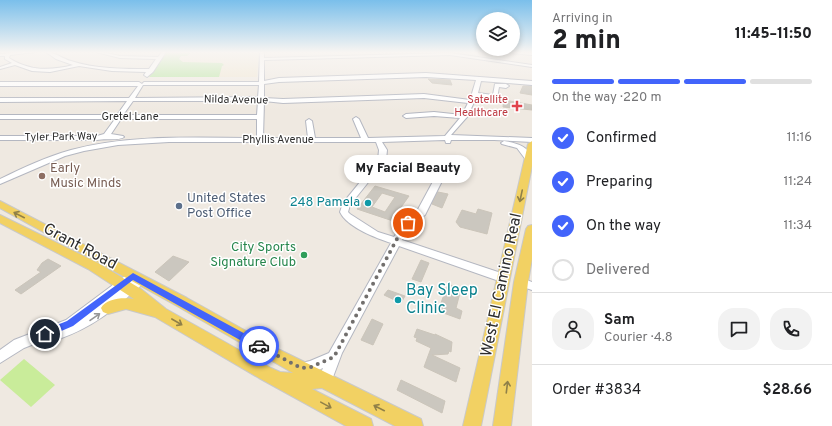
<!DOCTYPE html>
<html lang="en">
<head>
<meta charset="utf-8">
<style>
	body { margin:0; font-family:Overpass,sans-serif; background:#f2f2f2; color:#202124; height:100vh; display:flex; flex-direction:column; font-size:15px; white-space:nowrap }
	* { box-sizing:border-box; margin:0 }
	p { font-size:13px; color:#757577 }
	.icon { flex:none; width:22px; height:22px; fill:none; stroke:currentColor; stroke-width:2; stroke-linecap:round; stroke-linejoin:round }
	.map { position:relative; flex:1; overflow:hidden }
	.details { display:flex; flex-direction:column; background:#fff; width:300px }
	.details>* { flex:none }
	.fabs { position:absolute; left:476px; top:12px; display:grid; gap:8px }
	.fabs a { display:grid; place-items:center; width:44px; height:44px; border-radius:50%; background:#fff; box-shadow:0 2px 6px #0003; font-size:20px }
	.pin { position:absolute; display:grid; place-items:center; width:34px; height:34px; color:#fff; margin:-17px; border:2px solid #fff; border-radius:50%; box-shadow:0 1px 4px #0007 }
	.courier { position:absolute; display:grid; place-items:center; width:40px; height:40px; margin:-20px; border:3px solid #4264fb; border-radius:50%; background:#fff; color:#222; box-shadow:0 1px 5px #0007 }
	.bubble { position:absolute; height:28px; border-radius:14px; background:#fff; box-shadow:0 2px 6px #0003; font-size:13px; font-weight:800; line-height:28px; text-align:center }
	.headline em { font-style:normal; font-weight:800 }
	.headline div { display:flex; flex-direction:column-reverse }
	.headline { display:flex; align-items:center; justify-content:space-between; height:68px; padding:0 20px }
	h1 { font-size:26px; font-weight:800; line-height:30px }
	.bar { display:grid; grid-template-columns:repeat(4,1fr); gap:6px 4px; align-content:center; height:48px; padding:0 20px }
	.bar i { height:5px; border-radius:3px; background:#e0e0e0 }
	.bar .selected { background:#4264fb }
	.bar p { grid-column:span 4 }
	.line { display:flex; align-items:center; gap:10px; padding:0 20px; border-top:1px solid #e0e0e0 }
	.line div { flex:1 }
	.round { display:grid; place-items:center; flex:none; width:42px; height:42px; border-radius:16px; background:#f2f2f2 }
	ol { padding:0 20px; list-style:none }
	li { display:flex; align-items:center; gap:12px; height:44px }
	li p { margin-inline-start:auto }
	li .icon { padding:4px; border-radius:50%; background:#4264fb; color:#fff; stroke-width:4 }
	li:last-child { color:#757577 }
	li i { width:22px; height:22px; border:2px solid #e0e0e0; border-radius:50% }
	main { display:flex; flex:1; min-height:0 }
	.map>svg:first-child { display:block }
	.education { fill:#f0e6d1 }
	.green { fill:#b6e59e }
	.pitch { fill:#c9ec9a }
	.building { fill:#cbc7bf; stroke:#cbc5ba; fill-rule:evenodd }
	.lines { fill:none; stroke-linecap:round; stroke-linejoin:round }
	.minor-casing { stroke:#b4b7c1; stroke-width:2 }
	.major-casing { stroke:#c9c9c9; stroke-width:2 }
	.minor { fill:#fff; fill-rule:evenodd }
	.major { fill:#f2d163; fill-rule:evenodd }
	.oneway { stroke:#908048 }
	.oneway2 { stroke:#969696 }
	.route { fill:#4264fb }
	.done { stroke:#726f6d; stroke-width:4; stroke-dasharray:0 7.2 }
	.health-dot { fill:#e0444e; stroke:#fff; stroke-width:1.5 }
	.education-dot { fill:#8d6e63; stroke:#fff; stroke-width:1.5 }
	.culture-dot { fill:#0f9aa8; stroke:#fff; stroke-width:1.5 }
	.service-dot { fill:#5c6f8a; stroke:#fff; stroke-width:1.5 }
	.leisure-dot { fill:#2e9e5b; stroke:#fff; stroke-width:1.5 }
	.labels { text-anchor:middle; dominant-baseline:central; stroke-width:3; stroke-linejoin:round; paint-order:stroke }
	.far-street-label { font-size:11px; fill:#2e2e2e; stroke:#fff }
	.far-health-label { font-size:11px; fill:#be3a42; stroke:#fff; text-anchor:end }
	.education-label { font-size:13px; fill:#785e54; stroke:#fff; text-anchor:start }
	.service-label { font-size:13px; fill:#4e5e75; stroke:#fff; text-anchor:start }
	.culture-label { font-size:13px; fill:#0d838f; stroke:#fff; text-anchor:end }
	.leisure-label { font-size:13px; fill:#27864d; stroke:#fff; text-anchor:end }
	.near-street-label { font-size:16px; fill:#2e2e2e; stroke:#fff }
	.near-culture-label { font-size:16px; fill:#0d838f; stroke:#fff; text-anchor:start }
</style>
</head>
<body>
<main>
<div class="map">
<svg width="532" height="426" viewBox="0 0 532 426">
	<rect width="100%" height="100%" fill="#efe9e1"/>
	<polygon class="education" points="167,52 259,52 257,77 149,77"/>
	<polygon class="green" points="167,52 191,53 187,56 181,56 179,59 183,62 222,63 224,65 222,66 219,77 149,77"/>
	<polygon class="pitch" points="24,359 55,385 31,407 0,380"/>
	<g class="building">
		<polygon points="428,79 450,80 452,85 432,83"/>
		<polygon points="523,86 532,86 532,95 520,93"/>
		<polygon points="504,100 532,105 532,110 503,107"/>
		<path d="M375,186L409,196L397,213H398L393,221L357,209ZM382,193L395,197L385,212L372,207Z"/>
		<polygon points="438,192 448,194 442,208 432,204"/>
		<polygon points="478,209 492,213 487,234 460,227 456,222 462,210 476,214"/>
		<polygon points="173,256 189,262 169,281 155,272"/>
		<polygon points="48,259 61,266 21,294 15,290 41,272 37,270 42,263"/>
		<polygon points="421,260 429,263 421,282 412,279"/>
		<polygon points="448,284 461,289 456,308 462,311 460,319 438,311"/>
		<polygon points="388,290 405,296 401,303 384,295"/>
		<polygon points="372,319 383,324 373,345 361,340"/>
		<polygon points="417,329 435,335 435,334 452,342 451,352 449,351 448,354 432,355 460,368 456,382 424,367 431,348 416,341 417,338 414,337"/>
		<polygon points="401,380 445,401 442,413 397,390"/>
	</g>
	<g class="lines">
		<defs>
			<g id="minor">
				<path d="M23,52H35L10,55L9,58C29,71 50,71 73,65L56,59L46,52C53,51 63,59 71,61C96,69 123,69 149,69L156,59L120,58L96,52H102L120,56L158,57L162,52H166L153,72L147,77L144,75L146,72L112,71L79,66L50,72L32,71L15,65L0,69V67L12,63L5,59V56H0V54Z"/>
				<path d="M260,52H264V58L450,53L532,65V67L450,55L264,60V81L279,78L426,73L532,81V85L481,81L478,93L493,95L495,84H506L509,86L506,88L499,87L497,98L477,96L467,117L451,135L532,138V142L494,140H451L450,143H446L445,140L382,142L387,150L386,160L350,205L348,212L350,214L378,232L394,237L405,221L416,213L443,163H449L450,165L425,215L411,225L402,240L507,275L508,278L507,281L503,282L499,281L399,246L342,353L330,385L325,386L320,385L318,380L323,368C314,372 306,376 297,372L295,368L297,364L310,361L329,353L391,243C376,238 347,227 340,212L343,203L378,160L379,150L376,142H169L118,145L84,151L65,156L0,184V179C23,168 46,157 71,150C131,134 195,138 257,138V119H121L111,134L123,136L124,137C119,141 105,138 97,140H0V136H97L104,134L115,119H0V115H117L127,101L0,102V98H129L138,86H0V82H139L142,84L144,82H259ZM426,77L476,80L470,100L424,94L283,99L264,98V84L279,82ZM143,85H259L258,97L135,98ZM424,98L468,103L462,115L434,112L406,114L403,116L406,118L434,116L460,118L445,136L368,138L359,119L356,117L353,119L361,138H315L312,121L309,119L306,121L308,138H263L264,101L283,103ZM133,101H258L257,115H123Z"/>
				<polygon points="508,52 532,53 532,55 510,53"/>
				<path d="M504,141C516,143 529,146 532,159L526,160L517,148L502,144L501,143Z"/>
				<path d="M133,272L137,273L138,277H144L145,280L144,283C115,308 96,326 59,339L54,336L24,348L0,363V350L14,340L66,320L129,273Z"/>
				<polygon points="521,278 532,282 532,290 517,285 516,282 517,279"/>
			</g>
			<g id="major">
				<polygon points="532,141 532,166 481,426 463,426 528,144"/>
				<path d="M0,201L187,298L280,350L421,419L423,426H395L322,388L312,389L371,419L373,426H346L259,378L155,317L126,309L108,314L103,312L101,308C106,298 124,297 134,299L88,269L0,223V215L98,263L141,289L166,309L271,368L280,372L293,373L177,306L0,208Z"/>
				<polygon points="532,225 532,259 528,282 511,426 493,426 514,282 526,229 528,226"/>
			</g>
		</defs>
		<use href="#minor" class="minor-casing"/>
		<use href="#major" class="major-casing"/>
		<use href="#minor" class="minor"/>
		<use href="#major" class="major"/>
	</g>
	<defs><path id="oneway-shaft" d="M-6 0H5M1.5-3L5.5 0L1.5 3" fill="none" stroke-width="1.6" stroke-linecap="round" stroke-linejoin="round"/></defs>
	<g class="oneway">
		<use href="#oneway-shaft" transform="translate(521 196) rotate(102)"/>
		<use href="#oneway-shaft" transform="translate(19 215) rotate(-153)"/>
		<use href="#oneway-shaft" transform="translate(177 322) rotate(30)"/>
		<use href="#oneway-shaft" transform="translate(507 387) rotate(-83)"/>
		<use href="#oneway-shaft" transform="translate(326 405) rotate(29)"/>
		<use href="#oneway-shaft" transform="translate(379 408) rotate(-153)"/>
	</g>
	<use class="oneway2" href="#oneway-shaft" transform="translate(95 317) rotate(-35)"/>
	<linearGradient id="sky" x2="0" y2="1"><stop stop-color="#7abfeb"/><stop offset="0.47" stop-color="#f8f5f2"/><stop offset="1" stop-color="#f8f5f2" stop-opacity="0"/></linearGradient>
	<rect width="532" height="111" fill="url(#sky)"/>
	<polygon class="route" points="133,273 262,343 264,346 262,349 256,349 133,280 73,326 45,338 42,337 40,334 42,331 67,321"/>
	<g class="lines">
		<polyline class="done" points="259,346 301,368 311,367 334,357 398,237 408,223"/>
	</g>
	<path class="health-dot" d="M515 100h4v4h4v4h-4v4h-4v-4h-4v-4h4z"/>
	<circle class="education-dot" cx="42" cy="176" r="4"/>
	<g class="culture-dot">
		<circle cx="368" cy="203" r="4"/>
		<circle cx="398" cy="300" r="4"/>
	</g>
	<circle class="service-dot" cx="179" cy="206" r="4"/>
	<circle class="leisure-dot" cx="304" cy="255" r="4"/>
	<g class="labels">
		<g class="far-street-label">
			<text transform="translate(236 100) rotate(1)">Nilda Avenue</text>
			<text x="130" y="117">Gretel Lane</text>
			<text transform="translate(61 137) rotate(-1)">Tyler Park Way</text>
			<text x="278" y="140">Phyllis Avenue</text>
		</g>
		<g class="far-health-label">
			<text x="508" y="100">Satellite<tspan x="508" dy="13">Healthcare</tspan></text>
		</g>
		<g class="education-label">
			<text x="50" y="169">Early<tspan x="50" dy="15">Music Minds</tspan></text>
		</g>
		<g class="service-label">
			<text x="187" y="199">United States<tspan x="187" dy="15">Post Office</tspan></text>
		</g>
		<g class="culture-label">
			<text x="360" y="203">248 Pamela</text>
		</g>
		<g class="leisure-label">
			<text x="296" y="248">City Sports<tspan x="296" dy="15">Signature Club</tspan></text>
		</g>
		<g class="near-street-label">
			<text transform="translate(80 247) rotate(28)">Grant Road</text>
			<text transform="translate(502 285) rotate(-78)">West El Camino Real</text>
		</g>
		<g class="near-culture-label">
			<text x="406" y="291">Bay Sleep<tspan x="406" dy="18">Clinic</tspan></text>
		</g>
	</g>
</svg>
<div class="fabs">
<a><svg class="icon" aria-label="layers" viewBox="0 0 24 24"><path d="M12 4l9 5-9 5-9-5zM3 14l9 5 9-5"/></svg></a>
</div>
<div class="pin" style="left:408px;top:223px;background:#ea580c"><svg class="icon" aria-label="bag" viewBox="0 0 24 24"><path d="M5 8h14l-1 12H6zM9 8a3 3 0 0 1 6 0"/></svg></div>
<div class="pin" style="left:45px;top:334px;background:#1f2937"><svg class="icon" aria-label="home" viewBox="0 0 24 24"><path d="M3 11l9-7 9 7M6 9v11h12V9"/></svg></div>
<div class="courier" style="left:259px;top:346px"><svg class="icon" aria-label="car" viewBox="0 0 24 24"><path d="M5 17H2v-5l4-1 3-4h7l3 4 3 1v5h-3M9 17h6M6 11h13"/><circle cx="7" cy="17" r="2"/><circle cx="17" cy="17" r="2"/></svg></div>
<div class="bubble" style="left:344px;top:155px;width:128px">My Facial Beauty</div>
</div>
<section class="details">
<div class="headline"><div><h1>2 min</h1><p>Arriving in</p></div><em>11:45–11:50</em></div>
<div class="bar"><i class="selected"></i><i class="selected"></i><i class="selected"></i><i></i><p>On the way · 220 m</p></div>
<ol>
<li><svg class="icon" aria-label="check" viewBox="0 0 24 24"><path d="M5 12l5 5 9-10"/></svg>Confirmed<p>11:16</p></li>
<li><svg class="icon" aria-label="check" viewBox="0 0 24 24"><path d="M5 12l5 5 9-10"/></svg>Preparing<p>11:24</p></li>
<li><svg class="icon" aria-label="check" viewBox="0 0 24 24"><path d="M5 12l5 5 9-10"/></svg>On the way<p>11:34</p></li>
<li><i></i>Delivered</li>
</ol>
<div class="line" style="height:72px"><a class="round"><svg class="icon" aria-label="person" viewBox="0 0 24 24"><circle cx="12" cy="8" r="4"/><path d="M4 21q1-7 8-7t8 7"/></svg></a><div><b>Sam</b><p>Courier · 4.8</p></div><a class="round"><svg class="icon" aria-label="chat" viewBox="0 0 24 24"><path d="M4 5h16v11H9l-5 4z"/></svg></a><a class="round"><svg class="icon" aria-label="phone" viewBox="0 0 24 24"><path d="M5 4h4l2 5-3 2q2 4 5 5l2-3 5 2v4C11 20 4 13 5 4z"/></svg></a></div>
<div class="line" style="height:52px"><div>Order #3834</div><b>$28.66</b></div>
</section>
</main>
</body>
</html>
